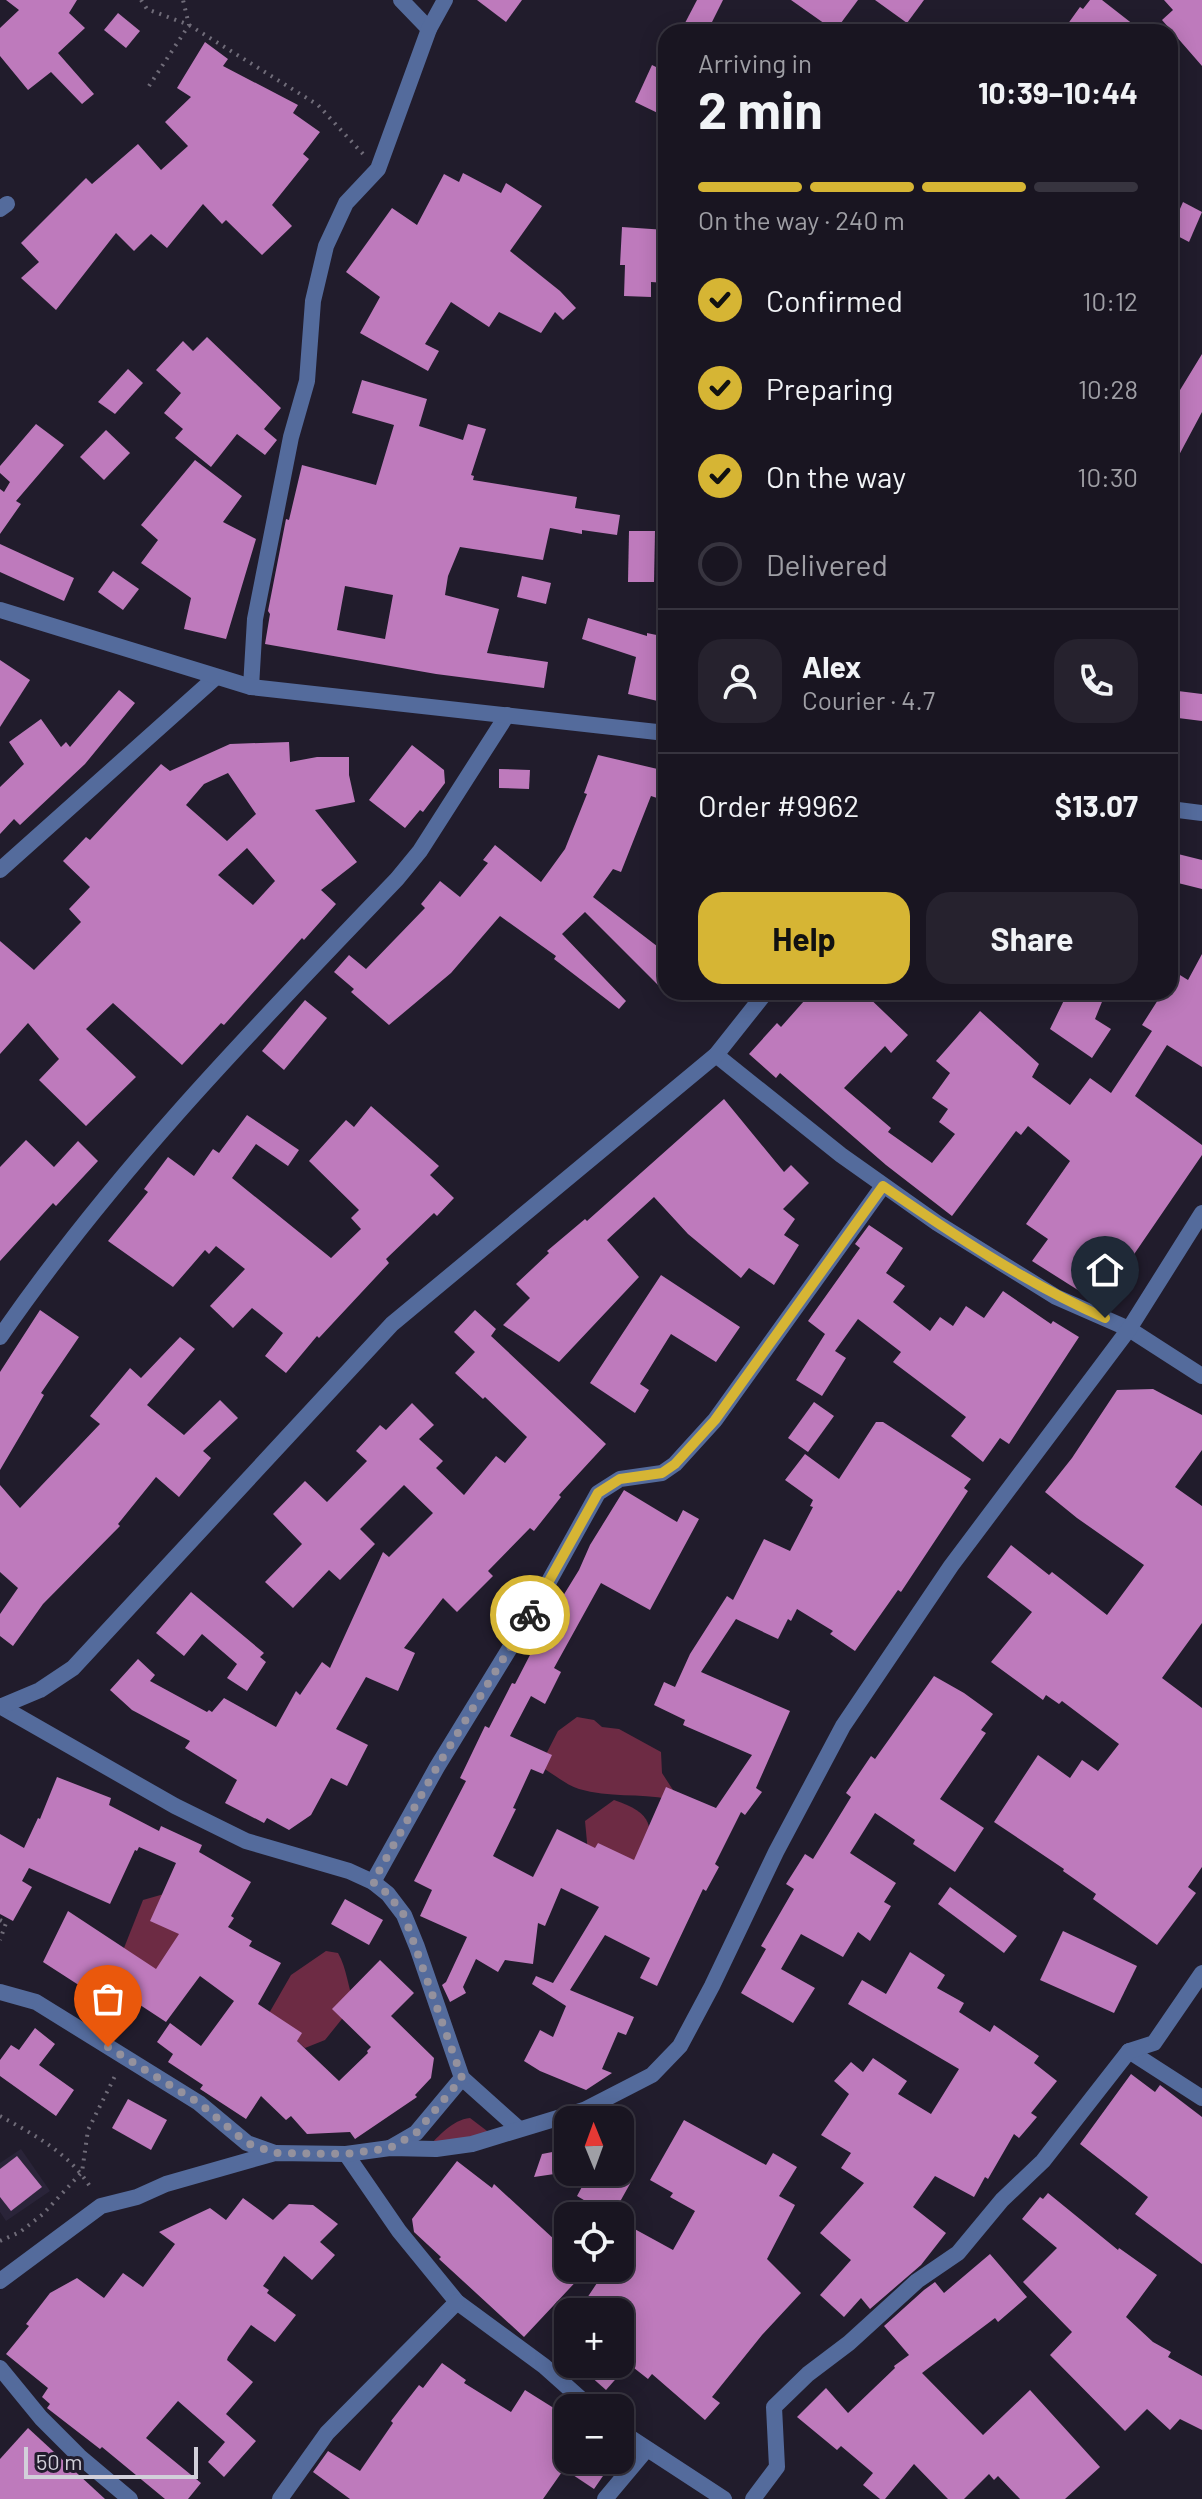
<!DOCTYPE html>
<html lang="en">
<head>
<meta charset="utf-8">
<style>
	body { margin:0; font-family:Barlow,sans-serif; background:#26222e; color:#f1f3f6; height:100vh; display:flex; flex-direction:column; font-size:30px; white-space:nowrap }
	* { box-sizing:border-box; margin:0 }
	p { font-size:26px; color:#9f9fa5 }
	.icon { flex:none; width:44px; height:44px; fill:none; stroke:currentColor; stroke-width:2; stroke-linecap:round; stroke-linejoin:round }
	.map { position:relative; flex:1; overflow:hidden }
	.details { position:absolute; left:658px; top:24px; width:520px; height:976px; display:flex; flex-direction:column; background:#191521; border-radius:24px; box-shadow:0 4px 20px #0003,0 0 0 2px #37343f }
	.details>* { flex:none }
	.needle { width:52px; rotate:359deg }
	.tools { position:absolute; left:554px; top:2106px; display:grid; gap:16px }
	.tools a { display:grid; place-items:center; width:80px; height:80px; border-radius:16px; background:#191521; box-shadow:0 4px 20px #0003,0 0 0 2px #37343f; font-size:40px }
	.scale { position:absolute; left:24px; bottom:20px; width:174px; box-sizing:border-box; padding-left:8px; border:4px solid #d2d0da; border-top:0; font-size:22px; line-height:28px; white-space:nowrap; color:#d2d0da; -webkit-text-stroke:6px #211c2c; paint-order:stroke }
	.pin { position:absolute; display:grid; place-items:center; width:68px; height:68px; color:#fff; margin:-82px -34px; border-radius:50% 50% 50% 0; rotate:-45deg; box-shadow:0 0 8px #0007 }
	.pin .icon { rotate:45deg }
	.courier { position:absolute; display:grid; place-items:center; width:80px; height:80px; margin:-40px; border:6px solid #d6b534; border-radius:50%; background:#fff; color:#222; box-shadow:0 2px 10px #0007 }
	.headline em { font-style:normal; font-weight:700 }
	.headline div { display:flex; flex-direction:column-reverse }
	.headline { display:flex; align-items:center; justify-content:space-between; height:136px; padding:0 40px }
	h1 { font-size:52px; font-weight:700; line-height:60px }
	.bar { display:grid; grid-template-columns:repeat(4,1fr); gap:12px 8px; align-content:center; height:96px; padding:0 40px }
	.bar i { height:10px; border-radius:6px; background:#37343f }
	.bar .current { background:#d6b534 }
	.bar p { grid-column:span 4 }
	.line { display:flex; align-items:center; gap:20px; padding:0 40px; border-top:2px solid #37343f }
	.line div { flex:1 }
	.round { display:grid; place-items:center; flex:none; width:84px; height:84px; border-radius:24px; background:#26222e }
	ol { padding:0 40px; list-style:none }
	li { display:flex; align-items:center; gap:24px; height:88px }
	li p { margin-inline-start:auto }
	li .icon { padding:8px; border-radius:50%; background:#d6b534; color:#111; stroke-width:4 }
	li:last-child { color:#9f9fa5 }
	li i { width:44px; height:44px; border:4px solid #37343f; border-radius:50% }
	.action { display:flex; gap:16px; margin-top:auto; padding:16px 40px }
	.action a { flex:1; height:92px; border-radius:24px; background:#d6b534; color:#111; font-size:32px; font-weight:700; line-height:92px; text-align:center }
	.action a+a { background:#26222e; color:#f1f3f6 }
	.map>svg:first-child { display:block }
	.built { fill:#2a2439 }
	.green { fill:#6d2b44 }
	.building { fill:#be7abc; fill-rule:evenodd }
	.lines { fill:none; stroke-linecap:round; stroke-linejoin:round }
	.path { stroke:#706c79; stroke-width:4; stroke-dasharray:2 6; stroke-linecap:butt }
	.minor { stroke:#546b9c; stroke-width:16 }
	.tertiary { stroke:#546b9c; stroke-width:16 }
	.done { stroke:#94919d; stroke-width:8; stroke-dasharray:0 14.4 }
	.route { stroke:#d6b534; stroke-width:10 }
</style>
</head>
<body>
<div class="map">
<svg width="1202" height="2499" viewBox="0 0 1202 2499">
	<rect width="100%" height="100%" fill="#211c2c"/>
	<polygon class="built" points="21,2149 50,2191 6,2221 0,2212 0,2163"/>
	<g class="green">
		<path d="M577,1717L594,1720L602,1727L619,1729L661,1752L662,1773L673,1790L669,1799C639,1793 609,1798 579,1789C566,1785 552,1773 540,1766L558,1731Z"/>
		<path d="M614,1800C653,1813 655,1826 644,1864L588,1853L585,1821Z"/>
		<polygon points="164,1894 194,1957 151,1971 122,1953 143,1900"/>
		<path d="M326,1951L338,1953C347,1969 348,1987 354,2004L325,2040L305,2048L268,2015L291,1975Z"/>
		<path d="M470,2118L491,2134L427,2148C439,2136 452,2120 470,2118Z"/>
	</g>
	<g class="building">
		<polygon points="6,0 77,0 69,13 85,28 58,53 94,94 82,104 51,72 28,90 0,56 0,28 19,10"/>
		<polygon points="477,0 522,0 506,22"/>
		<polygon points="697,0 723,0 707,32 685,23"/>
		<polygon points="791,0 858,0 835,31"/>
		<polygon points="875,0 924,0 907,23"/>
		<polygon points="1090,0 1102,0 1143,32 1062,32 1080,7 1083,9"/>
		<polygon points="1164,0 1202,0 1202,66 1162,20 1173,10"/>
		<polygon points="118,13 140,31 126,48 104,30"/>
		<polygon points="205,42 228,59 223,66 298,105 293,113 320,132 303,154 309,159 272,205 292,226 262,255 226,220 222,224 203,204 167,248 151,234 134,251 116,233 56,310 21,278 39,262 21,243 86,178 92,184 138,144 161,170 188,146 165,122 191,97 177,88"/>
		<polygon points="652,65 666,72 666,117 635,102"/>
		<polygon points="463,173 501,193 506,183 542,206 510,251 560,291 576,308 563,320 555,312 541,333 499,312 489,327 451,302 425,344 439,351 428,371 360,333 380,297 346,272 392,208 417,225 444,174 459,182"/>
		<polygon points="1183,202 1202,212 1189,242 1170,232"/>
		<polygon points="622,227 666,230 666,283 651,282 651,297 624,296 625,265 620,265"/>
		<polygon points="207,337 281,408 264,429 277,440 265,455 237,434 211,467 175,438 183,429 164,413 181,393 156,370 183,341 193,351"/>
		<polygon points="1202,354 1202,412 1170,472 1170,391 1177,395"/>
		<polygon points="128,369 143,383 115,414 98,402"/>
		<path d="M362,380L427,399L419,426L463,440L468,424L486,429L471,475L474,476L473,480L577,497L575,508L620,515L617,535L582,530V534L550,528L543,560L460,547L448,576L445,595L499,609L487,653L548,662L544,688L436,674L265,644L270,614L268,611L286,519L289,520L302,465L376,485L394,425L352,413ZM345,586L393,595L385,639L337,630Z"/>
		<polygon points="36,424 64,445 16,501 21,504 0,534 0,489 4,492 10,482 0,473 0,466"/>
		<polygon points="106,430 130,453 104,480 80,457"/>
		<polygon points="195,460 242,496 223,522 256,539 226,639 184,629 191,598 141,563 158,540 141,525"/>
		<polygon points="629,531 655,531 654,582 628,582"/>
		<polygon points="0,544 74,578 64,601 0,572"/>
		<polygon points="113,571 139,589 123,610 98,592"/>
		<polygon points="522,576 551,583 546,604 517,597"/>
		<polygon points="588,618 647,636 647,633 666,637 666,703 628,694 636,657 582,639"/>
		<polygon points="0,660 30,680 0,727"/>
		<polygon points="119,690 135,703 85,764 20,825 14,819 0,834 0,787 24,764 9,742 41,719 61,747 66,742 70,747"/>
		<polygon points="1170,690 1202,694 1202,721 1170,717"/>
		<path d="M289,742L290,762L317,757H349V775L355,802L315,810L357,862L321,890L336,904L304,940L302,938L224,1025L221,1023L182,1065L113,1003L86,1029L136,1077L86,1126L39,1080L59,1059L28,1023L0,1054V941L34,970L81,922L69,909L90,887L63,861L86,837L90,840L161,764L170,771L230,744ZM228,773L256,814L227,841L186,805L204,784ZM247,848L275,881L253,905L218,875Z"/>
		<polygon points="412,745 444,770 445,783 423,812 420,810 405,828 369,800"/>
		<polygon points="598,755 666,771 666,801 651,796 621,872 613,869 593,897 666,953 666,993 585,912 562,934 626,1001 619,1009 554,959 556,956 500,916 451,973 389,1025 351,992 354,989 334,972 349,955 366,969 425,908 421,904 440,881 460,897 488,863 483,860 495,845 541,882 565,849 587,794 584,793"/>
		<polygon points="499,769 530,770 529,789 499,788"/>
		<polygon points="1170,852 1202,860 1202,889 1170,881"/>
		<polygon points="1202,954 1202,1067 1167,1045 1135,1096 1202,1145 1202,1155 1100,1304 1032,1261 1048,1239 1026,1224 1070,1161 1028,1126 1021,1135 1016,1131 952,1216 886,1165 780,1073 776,1078 749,1054 777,1023 781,1027 812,992 863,992 908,1035 891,1053 885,1046 844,1088 891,1128 888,1132 932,1163 955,1134 939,1122 948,1109 932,1098 950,1073 936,1061 980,1011 1039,1064 1032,1077 1070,1105 1090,1078 1111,1093 1152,1031 1142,1025 1163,992 1170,992 1170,980 1175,972 1188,980"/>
		<polygon points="1068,992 1106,992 1095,1019 1111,1029 1092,1058 1050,1029"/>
		<polygon points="305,1000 327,1018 284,1070 262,1051"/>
		<polygon points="724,1099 784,1172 791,1165 809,1183 783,1209 795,1219 784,1235 799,1245 774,1285 749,1268 741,1278 688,1234 654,1197 607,1240 639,1277 559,1362 503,1325 530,1298 516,1284 549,1253 547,1251 585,1219 587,1221"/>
		<polygon points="371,1106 439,1166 430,1175 454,1198 437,1216 434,1213 386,1259 389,1263 319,1338 317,1336 286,1373 265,1356 283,1333 252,1308 233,1328 210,1306 245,1269 216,1246 209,1254 205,1250 173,1287 108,1241 148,1192 144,1189 168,1157 194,1176 213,1149 219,1153 247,1115 299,1150 288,1166 256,1144 232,1178 331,1258 361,1229 351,1218 359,1210 309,1161 346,1120 354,1127"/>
		<polygon points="26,1140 54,1167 78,1141 98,1161 56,1206 53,1203 0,1261 0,1167"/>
		<polygon points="869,1225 903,1248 886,1273 905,1286 893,1302 930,1331 940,1317 953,1326 966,1306 984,1318 1003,1291 1051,1324 1053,1321 1079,1337 1009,1444 1000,1438 983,1462 951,1436 966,1417 893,1362 901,1352 858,1319 835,1351 846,1358 822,1396 796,1380 825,1334 808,1321 860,1248 855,1244"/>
		<polygon points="661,1275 740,1327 716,1362 671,1334 640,1384 649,1390 635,1413 590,1383"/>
		<polygon points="40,1310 79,1337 41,1393 44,1395 0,1470 0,1372"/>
		<polygon points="475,1310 496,1329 491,1336 606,1444 559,1495 561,1497 534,1531 530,1528 488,1571 493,1576 457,1612 443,1598 404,1648 415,1653 398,1691 366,1677 336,1729 368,1745 347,1786 331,1778 311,1815 289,1830 267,1818 264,1823 225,1803 237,1780 185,1748 190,1741 132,1710 110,1690 138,1659 155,1675 150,1681 207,1712 209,1710 212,1712 224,1698 276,1727 296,1691 300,1695 322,1662 330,1668 383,1552 389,1557 433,1513 404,1485 360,1529 375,1544 340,1580 329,1570 293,1608 265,1582 302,1544 273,1514 305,1481 327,1502 367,1461 356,1451 380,1425 386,1430 412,1403 434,1425 419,1439 443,1461 436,1468 464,1495 496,1456 505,1463 527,1437 485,1397 483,1399 455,1373 475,1352 454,1332"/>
		<polygon points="180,1337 195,1349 147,1405 184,1435 220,1400 238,1418 203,1451 211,1458 179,1497 156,1477 118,1524 120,1526 43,1604 13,1646 0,1636 0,1614 18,1588 0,1572 0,1485 20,1508 100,1424 90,1416 130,1368 141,1378"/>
		<polygon points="1153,1389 1202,1415 1202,1450 1175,1487 1202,1506 1202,1623 1162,1678 1202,1708 1202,1867 1188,1887 1196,1893 1157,1945 1093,1899 1096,1894 1063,1871 1064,1869 994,1822 1038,1755 1070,1778 1082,1760 1098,1771 1119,1744 1062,1701 1059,1704 1046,1695 1043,1700 991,1662 1032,1612 987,1577 1011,1545 1049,1575 1052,1572 1107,1615 1144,1565 1077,1518 1045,1492 1072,1458 1117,1390"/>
		<polygon points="814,1402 834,1416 808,1452 788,1438"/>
		<polygon points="876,1422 883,1422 971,1479 964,1488 968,1491 901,1592 898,1590 855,1651 830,1634 833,1631 797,1609 791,1621 788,1619 778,1639 736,1619 701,1672 790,1711 756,1788 762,1792 745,1815 741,1812 715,1864 719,1867 706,1891 703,1889 657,1986 640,1978 650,1958 605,1935 570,1990 634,2017 626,2035 618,2032 602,2069 612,2073 586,2090 540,2071 524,2061 540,2030 553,2037 566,2006 532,1984 536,1976 553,1983 599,1907 561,1888 545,1926 538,1923 533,1964 505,1960 498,1972 476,1959 463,1987 466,1993 450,2002 442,1985 446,1982 467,1937 420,1916 432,1890 414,1881 466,1781 460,1778 485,1726 489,1728 512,1683 515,1684 547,1622 579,1570 590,1545 624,1490 677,1522 683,1510 699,1519 650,1610 601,1583 554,1668 561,1672 545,1704 531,1696 510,1736 552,1755 543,1774 531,1769 513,1808 516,1809 493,1856 533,1877 557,1829 595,1848 598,1843 634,1860 666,1787 716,1808 752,1755 683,1725 685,1720 654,1705 664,1682 675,1687 690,1654 727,1596 733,1600 764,1539 790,1551 813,1507 810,1506 813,1500 785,1480 805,1454 839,1479"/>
		<polygon points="191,1592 264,1653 260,1657 266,1662 247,1691 227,1678 237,1664 202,1634 184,1656 156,1633"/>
		<polygon points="934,1676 964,1693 993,1714 981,1730 986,1733 940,1799 984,1828 955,1872 913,1844 915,1840 875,1813 850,1853 896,1883 884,1902 891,1906 870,1941 858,1932 843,1957 801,1934 781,1969 815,1988 793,2023 741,1993 766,1949 761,1946 794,1889 786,1884 805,1854 813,1859 851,1797 846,1793 871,1756 875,1759"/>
		<polygon points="57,1777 111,1798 109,1805 159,1831 161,1826 202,1845 199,1852 251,1882 231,1916 234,1918 228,1927 252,1941 249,1946 281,1963 258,2004 302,2033 297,2041 339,2081 368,2053 367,2051 371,2047 332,2009 380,1960 414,1993 391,2016 434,2058 431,2078 415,2095 417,2097 355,2139 350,2132 307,2134 291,2116 286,2120 261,2096 246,2119 200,2089 203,2085 168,2062 173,2054 157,2042 170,2023 201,2046 234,2001 200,1976 166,2022 131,1999 122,2013 43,1962 68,1911 156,1969 179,1934 150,1921 176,1863 139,1847 137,1851 135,1850 110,1904 29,1868 22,1881 32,1887 13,1921 0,1914 0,1834 24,1848 38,1818 40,1819"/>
		<polygon points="950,1887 1017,1936 1004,1953 938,1904"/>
		<polygon points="345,1899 383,1920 369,1945 331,1924"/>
		<polygon points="1063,1931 1137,1966 1114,2013 1040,1980"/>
		<polygon points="910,1952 945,1975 937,1988 964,2003 959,2012 990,2032 994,2025 1039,2056 1034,2063 1057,2081 1031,2113 1037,2117 1019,2138 1014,2134 988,2179 985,2177 974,2197 935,2176 913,2207 946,2233 921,2265 870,2309 861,2298 844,2317 820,2295 851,2260 820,2233 864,2183 841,2168 851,2153 821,2135 849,2094 834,2081 851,2062 863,2072 873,2058 907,2081 898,2094 931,2114 959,2069 848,2004 862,1980 886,1994"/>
		<polygon points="35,2028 55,2044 39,2065 74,2090 56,2116 0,2076 0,2060 11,2045 19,2050"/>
		<polygon points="1131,2074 1155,2092 1160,2085 1202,2117 1202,2264 1135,2214 1148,2197 1080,2144"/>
		<polygon points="128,2099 167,2120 151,2150 112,2128"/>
		<polygon points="684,2120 766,2165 773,2153 797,2167 779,2196 795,2205 767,2259 801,2293 762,2335 712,2397 720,2403 705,2420 652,2374 648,2379 620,2357 620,2312 604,2312 587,2298 607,2268 620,2268 620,2221 673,2250 695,2211 670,2197 673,2193 650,2180"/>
		<polygon points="568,2149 568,2172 534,2177 542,2154"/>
		<polygon points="17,2156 42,2187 11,2211 0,2197 0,2169"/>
		<polygon points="457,2161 492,2188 494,2184 568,2252 568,2268 576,2268 583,2274 524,2337 439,2259 441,2257 414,2232 412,2219"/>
		<polygon points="590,2172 612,2172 631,2182 612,2216 579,2216 589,2203 577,2196"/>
		<polygon points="1048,2193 1118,2250 1119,2248 1157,2275 1126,2317 1153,2342 1171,2352 1168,2357 1202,2376 1202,2430 1180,2419 1170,2430 1147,2409 1125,2431 1050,2355 1072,2332 1023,2282 1057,2248 1022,2219 1040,2197 1043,2199"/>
		<polygon points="243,2198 273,2220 289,2204 313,2205 338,2224 320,2242 335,2255 312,2280 284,2256 263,2286 269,2290 267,2293 296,2315 275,2342 251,2325 228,2357 227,2360 253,2382 226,2414 256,2441 224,2477 208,2462 225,2442 178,2401 146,2438 201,2483 188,2499 165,2499 102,2447 100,2449 47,2408 50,2404 42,2397 48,2388 6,2354 29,2326 26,2324 50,2293 77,2278 104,2298 123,2273 143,2287 175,2244 159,2232 210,2208 226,2220"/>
		<polygon points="990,2254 1027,2297 998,2322 995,2318 922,2373 983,2435 1030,2390 1100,2467 1065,2499 1020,2499 998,2476 994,2480 989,2474 964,2499 948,2499 914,2464 885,2499 880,2499 863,2485 873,2473 841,2446 837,2450 797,2417 826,2388 848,2413 895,2368 894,2366 909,2355 884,2326 924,2290 935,2282 944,2293"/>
		<polygon points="442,2363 466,2380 464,2383 511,2412 525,2390 568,2417 568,2460 614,2460 594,2489 564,2469 543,2499 350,2499 313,2472 328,2451 360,2471 393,2423 391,2421 419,2385 423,2388"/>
		<polygon points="598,2364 629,2364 606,2390 589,2375"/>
		<polygon points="28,2428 105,2499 0,2499 0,2459"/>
	</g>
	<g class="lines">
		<g class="path">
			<polyline points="141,0 147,9 189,25 318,105 363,154"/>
			<polyline points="149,86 189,25 183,0"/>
			<polyline points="0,1920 6,1923 0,1940"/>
			<path d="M0,2116C35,2135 72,2155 92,2190"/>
			<polyline points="0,2241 20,2232 43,2214 82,2172 88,2130 116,2074"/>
		</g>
		<g class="minor">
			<polyline points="401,0 429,29"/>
			<polyline points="0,209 7,204"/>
			<polyline points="251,687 255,619 291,437 307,381 313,301 326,246 346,203 378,169 429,29 445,0"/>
			<polyline points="0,870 216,677"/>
			<polyline points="716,1055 841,1155 937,1223 1056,1297 1129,1329 1202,1376"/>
			<path d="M0,1337C115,1170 257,1025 397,879L420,851L507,715"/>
			<polyline points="0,1706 175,1806 246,1841 349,1871 373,1882 388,1894 404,1915 417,1947 462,2078 519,2129"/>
			<polyline points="2,1706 40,1690 73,1668 392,1324 716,1055 766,992"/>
			<polyline points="373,1882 437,1767 532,1612 598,1493 620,1479 662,1473 675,1464 715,1420 883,1186"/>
			<polyline points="0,1992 36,2002 199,2103 247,2143 275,2153"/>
			<polyline points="1129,2051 1202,2098"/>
			<polyline points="390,2148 416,2133 462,2078"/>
			<polyline points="346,2154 399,2231 457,2302 544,2366 591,2408"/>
			<polyline points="0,2281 101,2206 137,2197 166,2184 275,2153 346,2154 390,2148 436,2149 472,2144 584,2110 652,2075 680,2046 712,1986 776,1852 843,1726 951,1566 1129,1329 1202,1213"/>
			<polyline points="0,2368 41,2418 79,2456 130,2499"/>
			<polyline points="620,2431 724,2499"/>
			<polyline points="280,2499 327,2433 457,2302"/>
			<polyline points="605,2499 646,2450"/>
			<polyline points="753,2499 777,2467 774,2407 808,2374 849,2343 917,2281 958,2253 1002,2200 1043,2161 1129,2051 1154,2043 1202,1973"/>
		</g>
		<g class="tertiary">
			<polyline points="0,610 251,687 666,733"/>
			<polyline points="1170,809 1202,813"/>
		</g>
	</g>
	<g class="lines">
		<polyline class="done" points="108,2047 199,2103 247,2143 275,2153 346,2154 390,2148 416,2133 462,2078 404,1915 388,1894 373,1882 437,1767 530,1615"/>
		<path class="route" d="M530,1615L598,1493L620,1479L662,1473L675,1464L715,1420L883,1186C954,1235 1026,1283 1105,1318"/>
	</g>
</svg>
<div class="tools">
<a><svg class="needle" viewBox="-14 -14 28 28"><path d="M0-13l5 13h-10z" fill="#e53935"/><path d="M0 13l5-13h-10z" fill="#9f9fa5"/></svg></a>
<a><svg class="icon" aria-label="locate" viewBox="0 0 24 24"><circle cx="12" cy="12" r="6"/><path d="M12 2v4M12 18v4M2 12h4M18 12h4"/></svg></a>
<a>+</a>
<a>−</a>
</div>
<div class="scale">50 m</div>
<div class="pin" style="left:108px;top:2047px;background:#ea580c"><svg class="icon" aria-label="bag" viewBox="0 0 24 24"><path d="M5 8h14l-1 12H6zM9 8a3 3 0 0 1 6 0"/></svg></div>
<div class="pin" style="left:1105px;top:1318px;background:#1f2937"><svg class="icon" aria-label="home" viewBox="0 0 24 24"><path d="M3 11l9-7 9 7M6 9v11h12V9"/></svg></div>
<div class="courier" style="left:530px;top:1615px"><svg class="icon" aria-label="bike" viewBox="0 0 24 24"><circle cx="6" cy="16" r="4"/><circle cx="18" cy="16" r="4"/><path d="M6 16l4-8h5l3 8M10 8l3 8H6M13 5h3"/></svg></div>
<section class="details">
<div class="headline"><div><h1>2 min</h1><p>Arriving in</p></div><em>10:39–10:44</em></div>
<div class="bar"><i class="current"></i><i class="current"></i><i class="current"></i><i></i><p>On the way · 240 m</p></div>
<ol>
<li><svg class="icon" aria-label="check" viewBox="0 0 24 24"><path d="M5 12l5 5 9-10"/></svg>Confirmed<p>10:12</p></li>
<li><svg class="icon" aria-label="check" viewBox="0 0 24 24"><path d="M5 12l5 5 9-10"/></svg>Preparing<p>10:28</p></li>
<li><svg class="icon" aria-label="check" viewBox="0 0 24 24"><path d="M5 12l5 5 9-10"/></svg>On the way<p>10:30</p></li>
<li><i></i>Delivered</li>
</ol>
<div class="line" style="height:144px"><a class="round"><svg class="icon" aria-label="person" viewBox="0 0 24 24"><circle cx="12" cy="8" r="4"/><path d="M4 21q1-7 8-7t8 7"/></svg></a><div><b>Alex</b><p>Courier · 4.7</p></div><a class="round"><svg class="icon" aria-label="phone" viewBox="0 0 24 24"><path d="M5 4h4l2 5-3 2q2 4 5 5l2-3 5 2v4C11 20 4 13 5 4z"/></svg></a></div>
<div class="line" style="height:104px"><div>Order #9962</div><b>$13.07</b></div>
<div class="action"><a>Help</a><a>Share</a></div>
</section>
</div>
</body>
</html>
